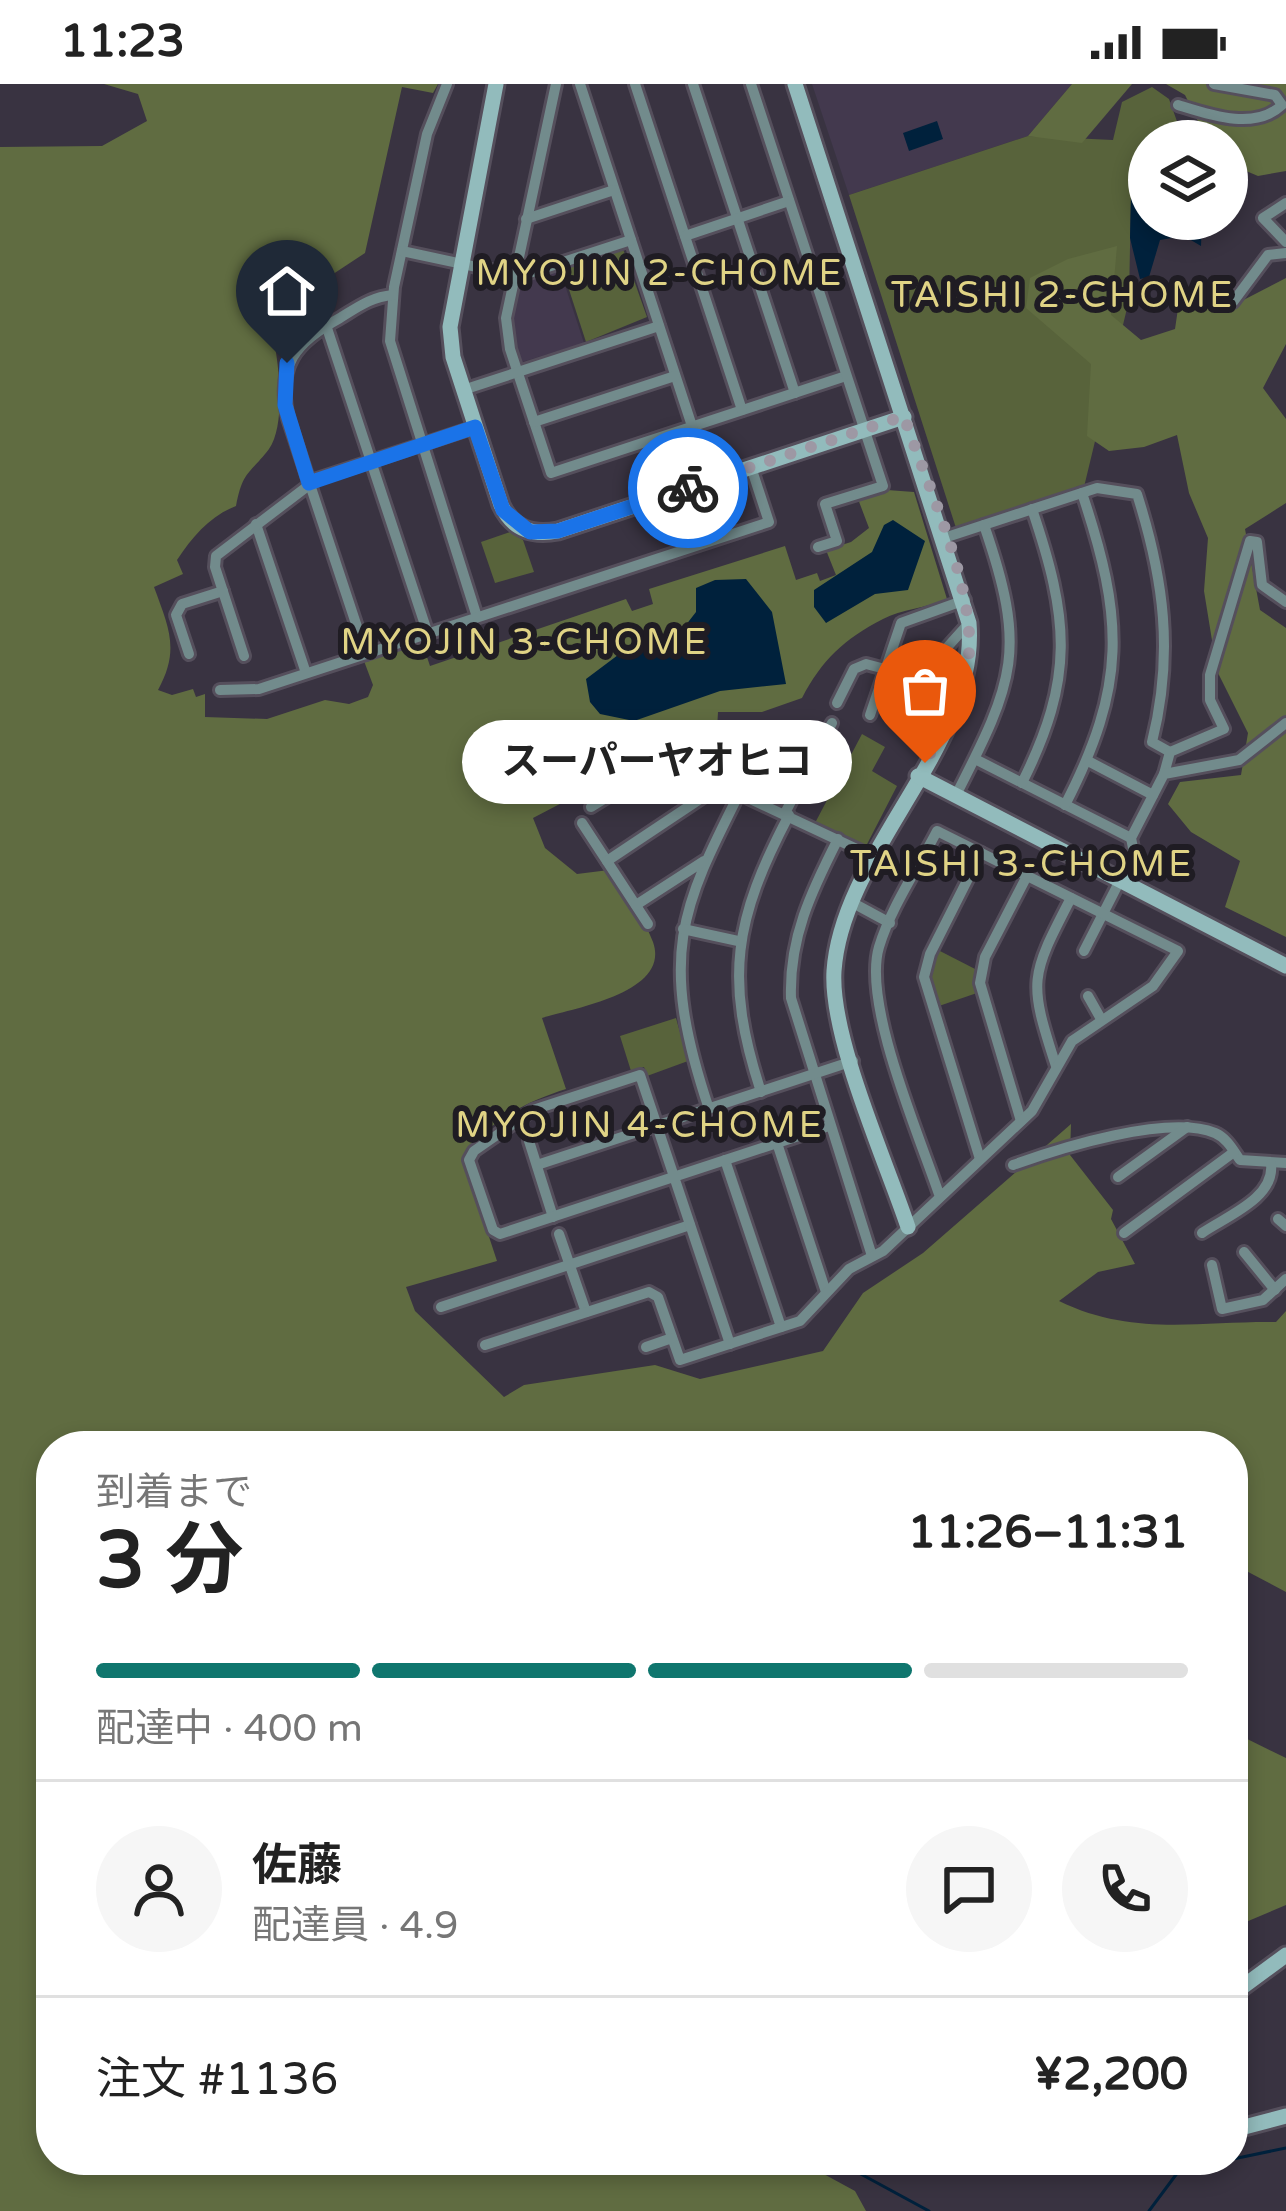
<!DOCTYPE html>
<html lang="ja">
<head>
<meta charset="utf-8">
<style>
	body { margin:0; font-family:"Varela Round","Noto Sans JP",sans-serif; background:#f6f6f6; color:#222; height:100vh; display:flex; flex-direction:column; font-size:45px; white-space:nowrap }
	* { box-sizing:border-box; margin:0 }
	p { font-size:39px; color:#767676 }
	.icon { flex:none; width:66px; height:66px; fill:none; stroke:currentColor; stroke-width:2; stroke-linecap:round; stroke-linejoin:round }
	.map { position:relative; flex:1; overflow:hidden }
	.drawer { position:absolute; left:36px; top:1347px; width:1212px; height:744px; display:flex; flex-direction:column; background:#fff; border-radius:48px; box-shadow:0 6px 18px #0003 }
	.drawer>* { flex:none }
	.buttons { position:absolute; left:1128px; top:36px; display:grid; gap:24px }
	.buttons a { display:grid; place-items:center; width:120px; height:120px; border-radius:50%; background:#fff; box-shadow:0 6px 18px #0003; font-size:60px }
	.pin { position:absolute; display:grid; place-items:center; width:102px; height:102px; color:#fff; margin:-123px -51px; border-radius:50% 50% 50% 0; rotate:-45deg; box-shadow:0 0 12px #0007 }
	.pin .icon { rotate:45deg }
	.courier { position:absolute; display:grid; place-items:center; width:120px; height:120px; margin:-60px; border:9px solid #1a73e8; border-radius:50%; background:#fff; color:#222; box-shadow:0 3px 15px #0007 }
	.bubble { position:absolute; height:84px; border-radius:42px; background:#fff; box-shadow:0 6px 18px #0003; font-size:39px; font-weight:700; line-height:84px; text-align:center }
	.overview em { font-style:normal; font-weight:700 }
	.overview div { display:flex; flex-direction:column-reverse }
	.overview { display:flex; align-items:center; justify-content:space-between; height:204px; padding:0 60px }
	h1 { font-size:78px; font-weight:700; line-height:90px }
	.bar { display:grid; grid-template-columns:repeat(4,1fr); gap:18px 12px; align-content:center; height:144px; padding:0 60px }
	.bar i { height:15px; border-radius:9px; background:#e0e0e0 }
	.bar .current { background:#0f766e }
	.bar p { grid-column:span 4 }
	.line { display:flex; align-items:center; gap:30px; padding:0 60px; border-top:3px solid #e0e0e0 }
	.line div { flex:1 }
	.round { display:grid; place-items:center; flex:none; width:126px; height:126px; border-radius:63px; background:#f6f6f6 }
	.status { display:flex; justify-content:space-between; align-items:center; height:84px; padding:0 60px; background:#fff; direction:ltr }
	.status svg { height:33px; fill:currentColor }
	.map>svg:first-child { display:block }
	.built { fill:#43394e }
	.green { fill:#58633b }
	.forest { fill:#606c41 }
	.water { fill:#00213c }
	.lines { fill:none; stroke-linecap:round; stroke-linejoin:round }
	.stream { stroke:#00213c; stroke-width:3 }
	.street-casing { stroke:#554f5c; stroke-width:16 }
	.secondary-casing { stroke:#554f5c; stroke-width:21 }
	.street { stroke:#728b8c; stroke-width:10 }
	.secondary { stroke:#92bbbc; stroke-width:15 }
	.done { stroke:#9d98a4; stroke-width:12; stroke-dasharray:0 21.6 }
	.route { stroke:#1a73e8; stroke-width:15 }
	.labels { text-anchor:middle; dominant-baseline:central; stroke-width:12; stroke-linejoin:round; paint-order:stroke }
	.neighbourhood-label { font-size:36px; letter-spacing:3px; fill:#e0d385; stroke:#1f1c23 }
</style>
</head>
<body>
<div class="status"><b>11:23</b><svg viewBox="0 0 49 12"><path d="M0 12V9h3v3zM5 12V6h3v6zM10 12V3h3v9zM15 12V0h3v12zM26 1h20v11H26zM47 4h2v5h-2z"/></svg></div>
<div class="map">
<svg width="1286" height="2127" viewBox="0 0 1286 2127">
	<rect width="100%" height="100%" fill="#393341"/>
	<g class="built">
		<polygon points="812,0 1072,0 1028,52 849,111"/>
		<polygon points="559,183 584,259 519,279 511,230 515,202"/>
	</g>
	<g class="green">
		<polygon points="1152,3 1169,15 1179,43 1163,57 1149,57 1149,100 1131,111 1129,216 1084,403 956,444 849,111 1028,52 1113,56 1122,18"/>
		<polygon points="623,165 647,233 586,258 562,184"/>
		<polygon points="510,448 523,456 534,488 495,499 481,458"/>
		<polygon points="862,650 885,663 872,687 897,702 864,766 815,739"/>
		<polygon points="938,866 977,886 977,909 936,923 930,895"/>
		<polygon points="676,934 688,977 647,992 644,983 631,987 620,952"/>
	</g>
	<g class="forest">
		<path d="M104,0H438L433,9L402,3L365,169L268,233C278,263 288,338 269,365C249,391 243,386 236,422C210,432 193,452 177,476L183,490L154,503C169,544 180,566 158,606L172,611L193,605L196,613L205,610V633L267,635L325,616L349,620L368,613L373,601L364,577L422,558L430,582L626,515L632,527L653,520L649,505L785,462L796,496L817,489L820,497L836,491L826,466L851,458L869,444L858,415L887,406L914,408L947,515C927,524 901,525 883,535C844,555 822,576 802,614L762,628H718L717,646L690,652L533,734L545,764L577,790L609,786C623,808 644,833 653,858C671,909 574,924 542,934L566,1005C528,1017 481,1039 464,1077L497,1177L406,1203L415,1227L504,1313L524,1301L655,1281L700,1295L823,1267L863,1209L923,1169L1071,1040L1070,1071L1113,1126L1111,1135L1135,1180L1098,1188L1059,1217C1133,1253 1198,1237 1276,1238L1286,1227V1508L1233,1480V1362H964C932,1347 881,1342 851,1362H51V2076H798L855,2107L866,2127H0V63L102,62L147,37L138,10Z"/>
		<polygon points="1072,0 1132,0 1082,59 1028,52"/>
		<polygon points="1166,0 1286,0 1286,87 1258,92 1227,79 1227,57 1208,57 1185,11"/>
		<polygon points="1117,162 1111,231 1141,256 1175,245 1180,211 1203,206 1228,224 1286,194 1286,260 1263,304 1286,335 1286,419 1245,445 1260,526 1286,544 1286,853 1225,823 1240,777 1191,748 1168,720 1180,698 1241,691 1248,649 1217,587 1204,507 1208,454 1189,409 1177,351 1144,363 1109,367 1087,352 1091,280 1026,224 1030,194 1068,175"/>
		<polygon points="1233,1648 1286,1674 1286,1821 1234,1843"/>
	</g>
	<g class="water">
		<polygon points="937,37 943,55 909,67 903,49"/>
		<polygon points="1149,100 1149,135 1202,135 1201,162 1184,152 1160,156 1149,193 1140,195 1130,154 1131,111"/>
		<polygon points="893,436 925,457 908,506 875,510 826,539 814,523 814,506 872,468 884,441"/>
		<polygon points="746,495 772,528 786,600 720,607 634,637 600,630 590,618 586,595 638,556 668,564 696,528 696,504 715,496"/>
	</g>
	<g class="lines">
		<g class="stream">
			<polyline points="1233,2075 1286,2064"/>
			<polyline points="835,2076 929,2127"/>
			<polyline points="1220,2076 1225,2076"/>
			<polyline points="1149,2127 1181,2084 1214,2076"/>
		</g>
		<defs>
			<g id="street">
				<polyline points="447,0 427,50 394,203 390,257 477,533"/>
				<polyline points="556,0 506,234 510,265 551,389 846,292"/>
				<polyline points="580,0 710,397"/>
				<polyline points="635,0 742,326"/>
				<polyline points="693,0 795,309"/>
				<polyline points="751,0 883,402 825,420 837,457 818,463"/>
				<path d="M1178,21C1210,31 1255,47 1282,21L1275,11L1214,0"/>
				<polyline points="1286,119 1263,134 1286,158"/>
				<polyline points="526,135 614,106"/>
				<polyline points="685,152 789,117"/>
				<polyline points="402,167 514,191"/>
				<polyline points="514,194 631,156"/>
				<polyline points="1233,218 1268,171 1286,169"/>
				<polyline points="326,241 428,550"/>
				<polyline points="463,306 659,242"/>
				<polyline points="534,338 675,292"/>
				<polyline points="256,440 306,589"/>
				<path d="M944,454L1097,404L1137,410C1164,495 1174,570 1152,658L1170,668"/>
				<polyline points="189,570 176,531 182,520 223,507"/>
				<path d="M366,570L288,334C276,281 296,258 340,234C358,223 371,213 393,211"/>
				<polyline points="244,572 215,483 216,472 317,395 475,343"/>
				<polyline points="220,606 259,605 769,438 751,383"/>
				<polyline points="837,619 854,585 866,580 885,585"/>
				<polyline points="870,631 901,539 965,516"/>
				<polyline points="948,633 939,629 929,606 942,569 969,539"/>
				<polyline points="975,675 1131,754"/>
				<polyline points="1088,677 1153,711"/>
				<polyline points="1164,690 1170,668 1224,645 1210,616 1210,591 1250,457 1257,458 1262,501 1286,518"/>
				<path d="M1022,699C1075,593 1069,535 1032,425"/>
				<path d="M956,711C1015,596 1027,566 984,441"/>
				<path d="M1065,721C1127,601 1124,535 1082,409"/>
				<path d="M591,723L699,656H757L762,664C687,816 652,854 709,1025"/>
				<polyline points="785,729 832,639"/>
				<polyline points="582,739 648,840"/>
				<path d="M838,755C811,808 789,854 791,914L872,1172"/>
				<polyline points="607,777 709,709 729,705 876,774"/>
				<polyline points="853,819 890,839"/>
				<polyline points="636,821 704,777"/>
				<polyline points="683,845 738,857"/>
				<polyline points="1084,867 1134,769 1131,754 1164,690 1239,676 1286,639"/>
				<polyline points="1088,912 1101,935"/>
				<path d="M1056,982C1028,896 1030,893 1071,814"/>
				<path d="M761,1008C724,894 734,836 789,731"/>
				<polyline points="1021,1037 980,899 985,873 1027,792"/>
				<polyline points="529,1057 553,1133"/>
				<polyline points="777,1059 826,1208"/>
				<polyline points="980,1075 924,893 930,870 981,769"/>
				<polyline points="725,1076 781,1243"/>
				<polyline points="537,1081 853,977"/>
				<path d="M1013,1081C1060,1064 1168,1030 1215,1049C1227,1054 1233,1066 1240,1076L1286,1079"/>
				<polyline points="1118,1093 1187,1043"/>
				<polyline points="1278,1135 1286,1142"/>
				<polyline points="1124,1149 1234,1068"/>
				<path d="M1202,1149C1227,1132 1275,1114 1271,1080"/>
				<polyline points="559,1150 586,1228"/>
				<polyline points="1244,1168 1275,1206"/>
				<polyline points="1212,1181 1222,1225 1263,1216 1286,1195"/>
				<polyline points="441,1223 690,1141"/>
				<path d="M730,1260C700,1170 670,1081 640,991L533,1026L474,1067L469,1076L493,1146L500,1150L829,1042"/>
				<path d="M485,1261L649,1208L658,1213L680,1276L800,1237L849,1185L883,1167L1032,1027L1072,957L1153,902L1178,867L937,747C918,784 891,823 879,863C862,920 920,1053 940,1113"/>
				<polyline points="646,1263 672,1254"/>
			</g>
			<g id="secondary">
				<path d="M496,0L450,243L453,273L501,421C512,445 532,452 558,447L904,333"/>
				<path d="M795,0L969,539C979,661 842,767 834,887C830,953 886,1077 908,1143"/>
				<polyline points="918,692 1286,882"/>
				<polyline points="1233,1910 1286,1871"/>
				<polyline points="1233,2046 1286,2032"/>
			</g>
		</defs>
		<use href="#street" class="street-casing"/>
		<use href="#secondary" class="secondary-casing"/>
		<use href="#street" class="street"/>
		<use href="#secondary" class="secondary"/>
	</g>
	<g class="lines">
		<path class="done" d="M688,404L904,332C927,402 981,513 967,585C960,618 940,649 925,679"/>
		<polyline class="route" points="287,279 285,321 309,399 475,343 503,426 530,448 558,447 688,404"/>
	</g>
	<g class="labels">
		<g class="neighbourhood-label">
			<text x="660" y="189">MYOJIN 2-CHOME</text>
			<text x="1063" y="211">TAISHI 2-CHOME</text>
			<text x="525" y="558">MYOJIN 3-CHOME</text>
			<text x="1022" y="780">TAISHI 3-CHOME</text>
			<text x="640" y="1041">MYOJIN 4-CHOME</text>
		</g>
	</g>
</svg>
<div class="buttons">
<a><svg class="icon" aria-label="layers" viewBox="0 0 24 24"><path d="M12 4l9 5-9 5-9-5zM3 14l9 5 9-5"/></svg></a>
</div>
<div class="pin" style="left:925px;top:679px;background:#ea580c"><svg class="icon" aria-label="bag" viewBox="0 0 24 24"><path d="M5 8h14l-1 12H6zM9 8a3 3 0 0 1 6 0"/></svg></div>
<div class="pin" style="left:287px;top:279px;background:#1f2937"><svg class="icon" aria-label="home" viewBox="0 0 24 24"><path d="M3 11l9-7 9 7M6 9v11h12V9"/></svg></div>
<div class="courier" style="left:688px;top:404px"><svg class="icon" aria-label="bike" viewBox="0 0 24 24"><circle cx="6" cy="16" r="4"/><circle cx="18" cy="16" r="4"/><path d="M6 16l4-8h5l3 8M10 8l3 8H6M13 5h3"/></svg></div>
<div class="bubble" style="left:462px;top:636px;width:390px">スーパーヤオヒコ</div>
<section class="drawer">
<div class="overview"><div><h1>3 分</h1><p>到着まで</p></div><em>11:26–11:31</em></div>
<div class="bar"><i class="current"></i><i class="current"></i><i class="current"></i><i></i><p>配達中 · 400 m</p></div>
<div class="line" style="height:216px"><a class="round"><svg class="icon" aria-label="person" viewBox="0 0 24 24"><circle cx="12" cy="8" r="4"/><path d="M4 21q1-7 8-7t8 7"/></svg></a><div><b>佐藤</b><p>配達員 · 4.9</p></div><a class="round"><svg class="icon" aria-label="chat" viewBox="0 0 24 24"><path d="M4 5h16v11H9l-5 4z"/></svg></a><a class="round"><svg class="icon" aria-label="phone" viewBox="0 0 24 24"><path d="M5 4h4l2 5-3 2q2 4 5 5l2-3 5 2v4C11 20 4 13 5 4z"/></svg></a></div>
<div class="line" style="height:156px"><div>注文 #1136</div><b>¥2,200</b></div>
</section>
</div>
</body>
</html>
